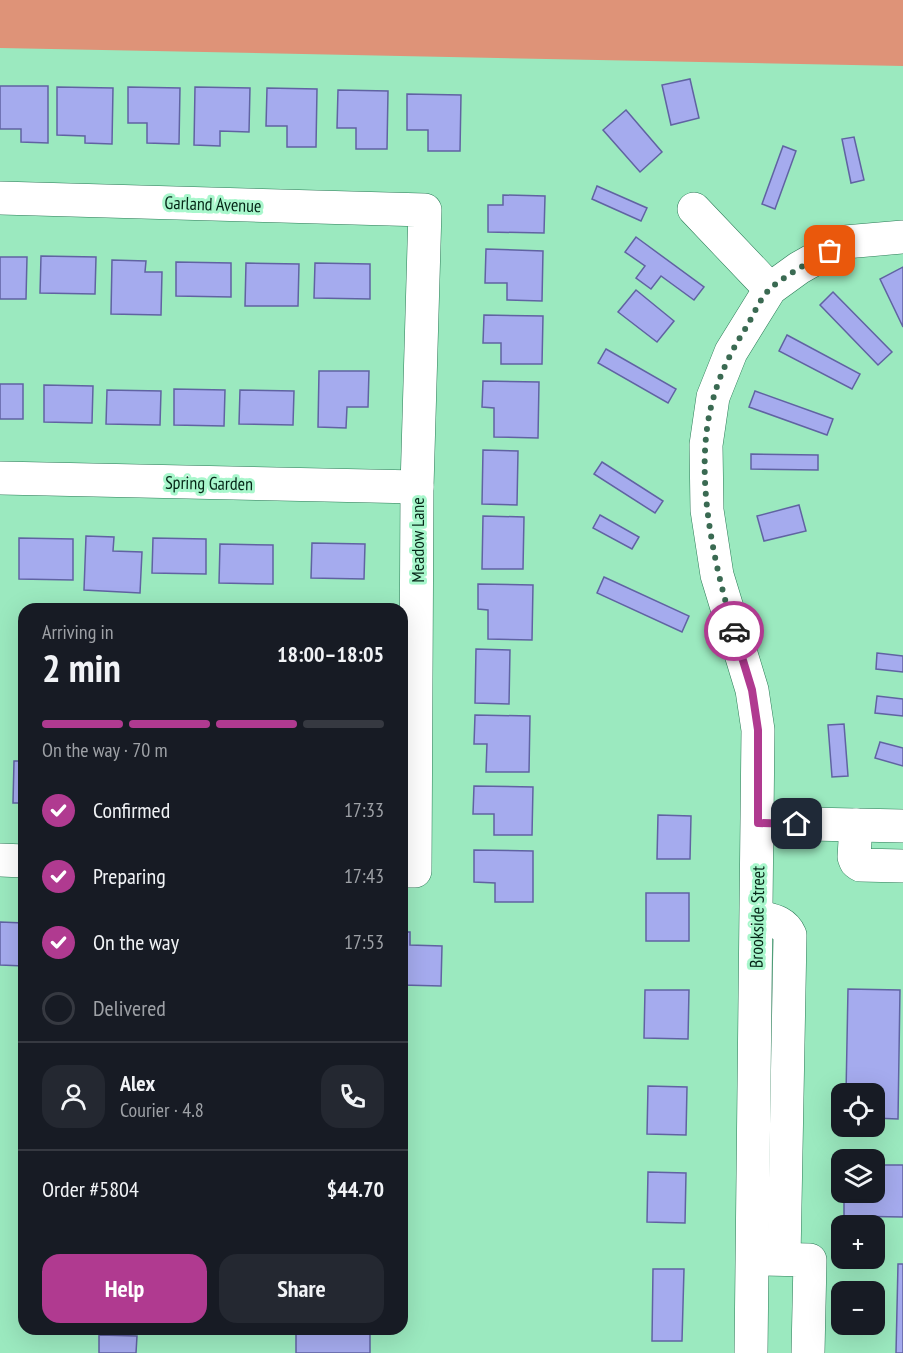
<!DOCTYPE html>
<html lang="en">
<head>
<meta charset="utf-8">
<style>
	body { margin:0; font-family:"PT Sans Narrow",sans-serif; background:#242831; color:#f1f3f6; height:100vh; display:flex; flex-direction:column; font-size:22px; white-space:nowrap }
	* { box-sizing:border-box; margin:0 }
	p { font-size:20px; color:#9ea1a6 }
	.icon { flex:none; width:33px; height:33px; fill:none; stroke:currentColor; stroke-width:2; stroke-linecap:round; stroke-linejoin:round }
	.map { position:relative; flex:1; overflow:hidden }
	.drawer { position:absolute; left:18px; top:603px; width:390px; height:732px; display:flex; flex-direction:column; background:#171b24; border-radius:18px; box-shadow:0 6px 24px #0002 }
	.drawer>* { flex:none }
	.controls { position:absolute; left:831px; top:1083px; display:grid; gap:12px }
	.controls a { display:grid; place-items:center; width:54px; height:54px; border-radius:12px; background:#171b24; box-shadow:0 6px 24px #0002; font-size:30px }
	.pin { position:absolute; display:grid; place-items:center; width:51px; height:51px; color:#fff; margin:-26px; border-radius:12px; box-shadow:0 3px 9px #0006 }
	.courier { position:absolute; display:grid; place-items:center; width:60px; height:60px; margin:-30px; border:4px solid #b03a90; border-radius:50%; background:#fff; color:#222; box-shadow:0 2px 8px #0007 }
	.head em { font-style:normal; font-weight:800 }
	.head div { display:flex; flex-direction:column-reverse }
	.head { display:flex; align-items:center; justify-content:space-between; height:102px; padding:0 24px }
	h1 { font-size:39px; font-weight:800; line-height:45px }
	.bar { display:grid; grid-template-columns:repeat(4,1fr); gap:9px 6px; align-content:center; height:72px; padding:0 24px }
	.bar i { height:8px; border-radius:4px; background:#363941 }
	.bar .current { background:#b03a90 }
	.bar p { grid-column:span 4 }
	.line { display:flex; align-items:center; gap:15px; padding:0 24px; border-top:2px solid #363941 }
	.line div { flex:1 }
	.round { display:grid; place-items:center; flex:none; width:63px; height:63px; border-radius:18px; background:#242831 }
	ol { padding:0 24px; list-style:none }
	li { display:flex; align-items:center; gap:18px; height:66px }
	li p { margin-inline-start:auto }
	li .icon { padding:6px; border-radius:50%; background:#b03a90; color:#fff; stroke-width:4 }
	li:last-child { color:#9ea1a6 }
	li i { width:33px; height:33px; border:3px solid #363941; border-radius:50% }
	.button { display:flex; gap:12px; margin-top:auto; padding:12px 24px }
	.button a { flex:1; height:69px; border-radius:18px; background:#b03a90; color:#fff; font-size:24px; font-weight:800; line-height:69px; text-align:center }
	.button a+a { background:#242831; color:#f1f3f6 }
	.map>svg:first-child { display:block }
	.green { fill:#de9378 }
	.building { fill:#a5abee; stroke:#6063a2; stroke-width:1.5 }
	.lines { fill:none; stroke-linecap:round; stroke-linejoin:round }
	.minor-casing { stroke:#2a7a56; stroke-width:34 }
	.minor { stroke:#fff; stroke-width:33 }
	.done { stroke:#3a6a52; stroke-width:6; stroke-dasharray:0 10.8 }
	.route { stroke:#b03a90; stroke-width:8 }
	.labels { text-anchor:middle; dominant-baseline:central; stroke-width:6; stroke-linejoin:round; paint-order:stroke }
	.street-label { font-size:18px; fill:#052617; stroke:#a8f7cc }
</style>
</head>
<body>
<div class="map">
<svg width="903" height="1353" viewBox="0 0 903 1353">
	<rect width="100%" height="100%" fill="#9be9bf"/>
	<polygon class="green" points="0,0 903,0 903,66 0,48"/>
	<g class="building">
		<polygon points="690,79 699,118 671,125 662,85"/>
		<polygon points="0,86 48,86 48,143 21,142 21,129 0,129"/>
		<polygon points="57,87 113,88 112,144 85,143 85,136 57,135"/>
		<polygon points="128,87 180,88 179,144 147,143 147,123 128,123"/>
		<polygon points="195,87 250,88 249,132 220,131 220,146 194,145"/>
		<polygon points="267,88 317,89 316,147 287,147 287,126 266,126"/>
		<polygon points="338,90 388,91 387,149 356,149 356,128 337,128"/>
		<polygon points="407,94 461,95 460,151 428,151 428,130 407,130"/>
		<polygon points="626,110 662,152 640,172 603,130"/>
		<polygon points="854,137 864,180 851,183 842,139"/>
		<polygon points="783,146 796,151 775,209 762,204"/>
		<polygon points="597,186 647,208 641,221 592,199"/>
		<polygon points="503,195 545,196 544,233 488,232 488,205 503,205"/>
		<polygon points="636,237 704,287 694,300 661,276 651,289 636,278 645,266 625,252"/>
		<polygon points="486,249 543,251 542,301 507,300 507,283 485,283"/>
		<polygon points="41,256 96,257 95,294 40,293"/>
		<polygon points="0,257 27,257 26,299 0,299"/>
		<polygon points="112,260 146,261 145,272 162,272 161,315 111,314"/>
		<polygon points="176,262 231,263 231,297 176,296"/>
		<polygon points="246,263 299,264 298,306 245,306"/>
		<polygon points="315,263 370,264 370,299 314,298"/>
		<polygon points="903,267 903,327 880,279"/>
		<polygon points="636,290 674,321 657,342 618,312"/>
		<polygon points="833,292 892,352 878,365 820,305"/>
		<polygon points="484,315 543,316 542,364 501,364 501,343 483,343"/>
		<polygon points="787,335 860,374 852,389 779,351"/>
		<polygon points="606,349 676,389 668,403 598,363"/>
		<polygon points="319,371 369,371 368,407 347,407 346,428 318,427"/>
		<polygon points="483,381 539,382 538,438 494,437 494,408 482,407"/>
		<rect x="0" y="384" width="23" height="35"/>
		<polygon points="44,385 93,386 92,423 44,422"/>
		<polygon points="174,389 225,390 224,426 174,425"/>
		<polygon points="107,390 161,391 160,425 106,424"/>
		<polygon points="240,390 294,391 293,425 239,424"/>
		<polygon points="755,391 833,419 827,435 749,407"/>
		<polygon points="483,450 518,451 517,505 482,504"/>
		<polygon points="751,454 818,455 818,470 751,469"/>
		<polygon points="602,462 663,501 655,513 594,474"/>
		<polygon points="799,505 806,531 764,541 757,516"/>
		<polygon points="600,515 639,537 632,549 593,528"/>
		<polygon points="483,516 524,517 523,569 482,569"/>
		<polygon points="86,536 114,537 113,551 142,552 140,593 84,590"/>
		<polygon points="19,538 73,539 73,580 19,579"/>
		<polygon points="153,538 206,539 206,574 152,573"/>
		<polygon points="312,543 365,544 364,579 311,578"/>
		<polygon points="220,544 273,545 273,584 219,583"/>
		<polygon points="604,577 689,616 682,632 597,593"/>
		<polygon points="478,584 533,585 532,640 488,639 488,610 478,609"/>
		<polygon points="476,649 510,650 509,704 475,703"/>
		<polygon points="877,653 903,656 903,672 876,669"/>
		<polygon points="877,696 903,699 903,716 875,713"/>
		<polygon points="475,715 530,716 529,772 486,772 487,744 474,744"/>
		<polygon points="844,724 848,776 832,777 828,725"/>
		<polygon points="880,742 903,748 903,766 875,758"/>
		<polygon points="14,761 24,761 24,803 13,803"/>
		<polygon points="474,786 533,787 532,835 494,835 494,814 473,814"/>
		<polygon points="658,815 691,816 690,859 657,859"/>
		<polygon points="474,850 533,851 533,902 495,902 495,883 474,882"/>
		<rect x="646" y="893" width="43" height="48"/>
		<polygon points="0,922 24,923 24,966 0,965"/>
		<polygon points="402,932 410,932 410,945 442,946 441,986 402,985"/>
		<polygon points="848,989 900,990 898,1119 874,1118 874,1094 846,1094"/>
		<polygon points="645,990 689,990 688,1039 644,1038"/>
		<polygon points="648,1086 687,1087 686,1135 647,1134"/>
		<polygon points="874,1165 903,1165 903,1217 844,1216 844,1192 874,1192"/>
		<polygon points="648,1172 686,1173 685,1223 647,1222"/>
		<polygon points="898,1264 903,1264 903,1353 896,1353"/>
		<polygon points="653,1269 684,1269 682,1341 652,1341"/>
		<rect x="296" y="1329" width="74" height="24"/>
		<polygon points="99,1335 137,1336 136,1353 99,1353"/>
	</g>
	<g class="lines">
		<defs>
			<g id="minor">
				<polyline points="0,198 425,210 417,487 415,871 402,871"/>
				<polyline points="694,209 770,289"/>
				<polyline points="0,478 417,487"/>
				<polyline points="758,823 903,826"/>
				<polyline points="856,825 854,857 856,862 860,865 903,866"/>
				<polyline points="0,860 24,861"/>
				<path d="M757,916C771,920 784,921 790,935L784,1259"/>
				<polyline points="763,1259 810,1260 808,1353"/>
				<polyline points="751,1353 758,730 752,690 717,575 707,510 706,445 713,397 731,352 770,289 799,268 845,242 903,237"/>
			</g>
		</defs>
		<use href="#minor" class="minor-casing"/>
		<use href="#minor" class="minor"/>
	</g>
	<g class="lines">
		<path class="done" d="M734,631C713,561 692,468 714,396C721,371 733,348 747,326C754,314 761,296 772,287C789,273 810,262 830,251"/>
		<polyline class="route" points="734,631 752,690 758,730 758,823 797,824"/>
	</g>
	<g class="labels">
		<g class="street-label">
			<text transform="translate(213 204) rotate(2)">Garland Avenue</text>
			<text transform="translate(209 483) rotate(1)">Spring Garden</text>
			<text transform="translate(417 540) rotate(-90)">Meadow Lane</text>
			<text transform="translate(757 917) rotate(-89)">Brookside Street</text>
		</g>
	</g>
</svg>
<div class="controls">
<a><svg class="icon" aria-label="locate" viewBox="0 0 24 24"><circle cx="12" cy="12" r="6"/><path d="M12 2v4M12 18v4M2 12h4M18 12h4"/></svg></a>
<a><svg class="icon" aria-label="layers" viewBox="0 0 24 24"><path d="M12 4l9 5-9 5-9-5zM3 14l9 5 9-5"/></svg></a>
<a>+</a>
<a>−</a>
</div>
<div class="pin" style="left:830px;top:251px;background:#ea580c"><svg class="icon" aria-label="bag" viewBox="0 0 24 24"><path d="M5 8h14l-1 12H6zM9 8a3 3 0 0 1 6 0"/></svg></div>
<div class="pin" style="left:797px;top:824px;background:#1f2937"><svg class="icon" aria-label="home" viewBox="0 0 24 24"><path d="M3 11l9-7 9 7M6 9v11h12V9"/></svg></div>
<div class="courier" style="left:734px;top:631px"><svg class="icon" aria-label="car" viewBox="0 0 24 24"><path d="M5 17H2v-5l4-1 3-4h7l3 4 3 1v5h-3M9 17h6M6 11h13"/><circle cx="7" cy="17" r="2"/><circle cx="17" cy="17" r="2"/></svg></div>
<section class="drawer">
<div class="head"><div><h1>2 min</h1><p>Arriving in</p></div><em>18:00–18:05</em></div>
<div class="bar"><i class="current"></i><i class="current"></i><i class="current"></i><i></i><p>On the way · 70 m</p></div>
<ol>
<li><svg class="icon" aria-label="check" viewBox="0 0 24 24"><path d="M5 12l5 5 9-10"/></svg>Confirmed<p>17:33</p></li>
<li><svg class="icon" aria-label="check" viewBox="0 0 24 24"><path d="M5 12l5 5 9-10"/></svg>Preparing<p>17:43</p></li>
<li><svg class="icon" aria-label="check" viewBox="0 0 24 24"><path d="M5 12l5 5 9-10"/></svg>On the way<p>17:53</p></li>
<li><i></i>Delivered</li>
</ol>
<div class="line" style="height:108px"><a class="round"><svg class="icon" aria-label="person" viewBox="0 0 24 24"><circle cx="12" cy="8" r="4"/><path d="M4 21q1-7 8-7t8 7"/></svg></a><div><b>Alex</b><p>Courier · 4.8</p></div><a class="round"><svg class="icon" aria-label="phone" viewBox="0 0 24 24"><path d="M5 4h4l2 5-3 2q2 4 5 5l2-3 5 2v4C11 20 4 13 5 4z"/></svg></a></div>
<div class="line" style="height:78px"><div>Order #5804</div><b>$44.70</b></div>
<div class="button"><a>Help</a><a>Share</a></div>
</section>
</div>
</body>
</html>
